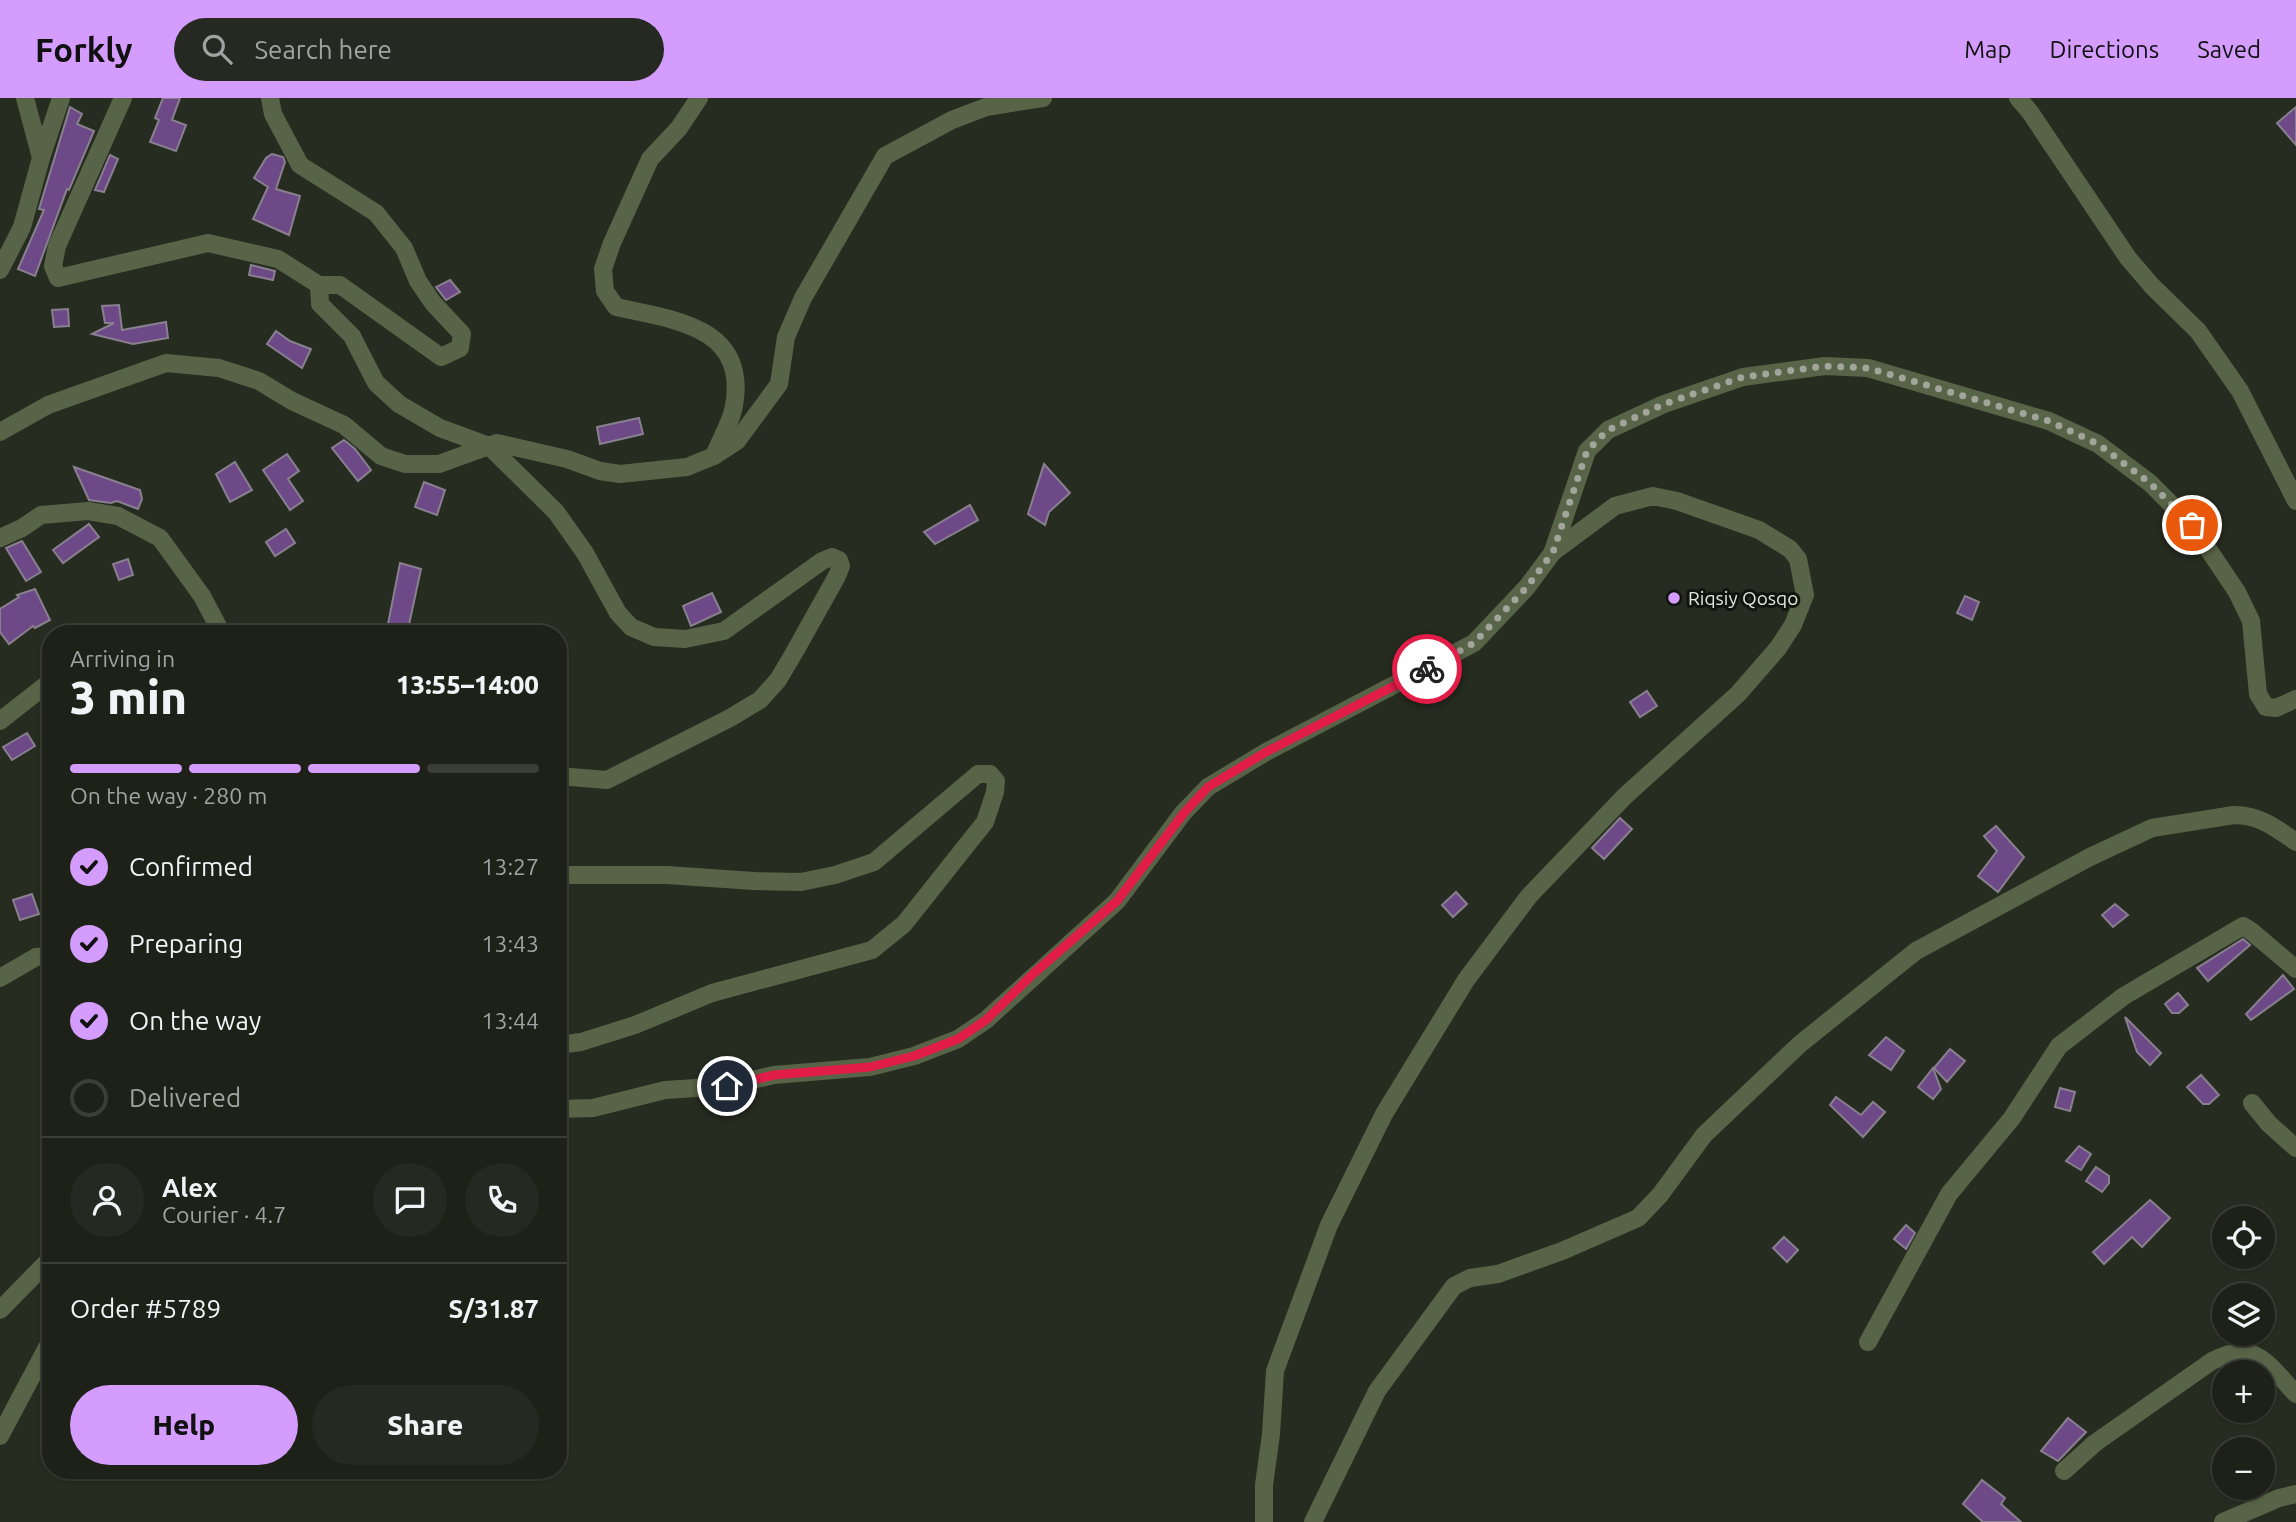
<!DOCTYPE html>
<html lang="en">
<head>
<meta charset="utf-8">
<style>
	body { margin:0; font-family:Ubuntu,sans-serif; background:#252921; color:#f1f3f6; height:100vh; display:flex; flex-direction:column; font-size:26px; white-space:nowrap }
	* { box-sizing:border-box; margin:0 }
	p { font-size:23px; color:#a0a3a2 }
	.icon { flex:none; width:38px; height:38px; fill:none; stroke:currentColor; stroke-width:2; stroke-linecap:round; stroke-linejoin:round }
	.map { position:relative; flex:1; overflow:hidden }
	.drawer { position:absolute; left:42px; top:527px; width:525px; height:854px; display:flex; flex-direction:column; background:#1d2118; border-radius:28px; box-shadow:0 2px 5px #0004,0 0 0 2px #3b3e37 }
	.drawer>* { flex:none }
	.buttons { position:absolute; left:2212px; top:1108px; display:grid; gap:14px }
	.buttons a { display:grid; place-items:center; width:63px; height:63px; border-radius:50%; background:#1d2118; box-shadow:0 2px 5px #0004,0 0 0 2px #3b3e37; font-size:35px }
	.pin { position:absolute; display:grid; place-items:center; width:60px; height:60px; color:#fff; margin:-30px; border:4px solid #fff; border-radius:50%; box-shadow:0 2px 7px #0007 }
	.courier { position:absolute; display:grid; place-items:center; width:70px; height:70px; margin:-35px; border:5px solid #e11d48; border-radius:50%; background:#fff; color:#222; box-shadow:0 2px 9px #0007 }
	.overview em { font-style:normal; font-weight:800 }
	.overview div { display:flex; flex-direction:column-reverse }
	.overview { display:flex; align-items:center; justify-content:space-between; height:119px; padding:0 28px }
	h1 { font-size:46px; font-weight:800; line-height:52px }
	.bar { display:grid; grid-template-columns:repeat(4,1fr); gap:10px 7px; align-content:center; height:84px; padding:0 28px }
	.bar i { height:9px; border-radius:5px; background:#3b3e37 }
	.bar .active { background:#d49cfc }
	.bar p { grid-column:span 4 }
	.line { display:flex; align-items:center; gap:18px; padding:0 28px; border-top:2px solid #3b3e37 }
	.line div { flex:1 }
	.round { display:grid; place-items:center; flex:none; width:74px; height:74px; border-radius:37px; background:#252921 }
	ol { padding:0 28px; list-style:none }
	li { display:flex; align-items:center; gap:21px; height:77px }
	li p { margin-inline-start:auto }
	li .icon { padding:7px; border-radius:50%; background:#d49cfc; color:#111; stroke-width:4 }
	li:last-child { color:#a0a3a2 }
	li i { width:38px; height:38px; border:4px solid #3b3e37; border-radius:50% }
	.cta { display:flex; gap:14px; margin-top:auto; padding:14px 28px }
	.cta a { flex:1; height:80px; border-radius:42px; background:#d49cfc; color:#111; font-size:28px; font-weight:800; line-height:80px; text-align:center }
	.cta a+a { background:#252921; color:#f1f3f6 }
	header { display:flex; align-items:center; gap:42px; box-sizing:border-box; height:98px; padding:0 35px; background:#d49cfc; color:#111 }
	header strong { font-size:33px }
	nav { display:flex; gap:38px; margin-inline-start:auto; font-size:24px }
	.search { width:490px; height:63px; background:#252921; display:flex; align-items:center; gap:18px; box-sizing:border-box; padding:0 24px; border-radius:38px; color:#a0a3a2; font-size:26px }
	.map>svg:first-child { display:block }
	.building { fill:#6e4988; stroke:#88808e; stroke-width:2 }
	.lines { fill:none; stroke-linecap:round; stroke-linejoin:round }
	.minor { stroke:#586447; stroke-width:18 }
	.done { stroke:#a1a59c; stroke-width:7; stroke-dasharray:0 12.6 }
	.route { stroke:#e11d48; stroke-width:9 }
	.poi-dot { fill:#d49cfc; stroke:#11140e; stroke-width:2.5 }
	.labels { text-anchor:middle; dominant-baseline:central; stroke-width:6; stroke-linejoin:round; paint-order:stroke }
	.poi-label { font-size:19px; fill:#e2e6de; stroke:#11140e; text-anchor:start }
</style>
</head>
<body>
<header>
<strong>Forkly</strong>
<div class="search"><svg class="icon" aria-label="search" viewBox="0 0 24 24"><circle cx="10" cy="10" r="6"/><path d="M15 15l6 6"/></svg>Search here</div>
<nav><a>Map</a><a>Directions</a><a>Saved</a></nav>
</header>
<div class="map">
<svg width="2296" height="1424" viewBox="0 0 2296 1424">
	<rect width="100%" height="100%" fill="#272c20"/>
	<g class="building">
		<polygon points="163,0 180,0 172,22 186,27 176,53 150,44 159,22 155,20"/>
		<polygon points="70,9 82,16 77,26 94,33 69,92 67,91 35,178 18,171 44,112 39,111"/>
		<polygon points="2296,9 2296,47 2277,25"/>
		<polygon points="272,56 283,59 285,64 276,91 300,98 289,137 253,121 268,89 254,80 266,60"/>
		<polygon points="110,57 118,61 104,94 95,92"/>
		<polygon points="251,167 275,173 273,182 249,177"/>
		<polygon points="450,182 460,194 446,202 436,189"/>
		<polygon points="119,207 122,232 166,224 168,240 133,246 92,236 114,225 105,225 102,208"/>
		<polygon points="68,211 69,228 54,229 52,212"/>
		<polygon points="276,233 290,243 311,251 302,270 267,246"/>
		<polygon points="639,320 643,336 600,346 597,329"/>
		<polygon points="344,342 355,351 371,372 358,383 332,350"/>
		<polygon points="287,356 299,373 288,381 303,403 290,412 263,372"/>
		<polygon points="235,364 252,392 230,404 216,376"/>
		<polygon points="1044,366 1070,395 1049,414 1045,427 1028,416"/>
		<polygon points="74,369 140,392 142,401 138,411 117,403 111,405 89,402"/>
		<polygon points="424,384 445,392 437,417 415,409"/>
		<polygon points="970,407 978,422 935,446 924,434"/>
		<polygon points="89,426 99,439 63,465 53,452"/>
		<polygon points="286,431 295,445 275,458 266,444"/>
		<polygon points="22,443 41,474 26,483 6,450"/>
		<polygon points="128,461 133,477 119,482 113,466"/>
		<polygon points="400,465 421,471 407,536 386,536"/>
		<polygon points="35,491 50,522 35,530 33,528 9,546 0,534 0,511 19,499 17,497"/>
		<polygon points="712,495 721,514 691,528 683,508"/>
		<polygon points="1965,498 1979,504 1972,522 1957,515"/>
		<polygon points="1647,593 1657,608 1640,619 1630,604"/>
		<polygon points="27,635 35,648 12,662 3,649"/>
		<polygon points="1620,720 1632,731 1604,761 1592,750"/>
		<polygon points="1996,728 2024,759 1998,794 1978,778 1997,753 1984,738"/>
		<polygon points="1456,794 1467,806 1453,819 1442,807"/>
		<polygon points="32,796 39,816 20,822 13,802"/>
		<polygon points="2115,806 2128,817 2113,829 2102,817"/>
		<polygon points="2243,841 2250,847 2208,883 2197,870"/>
		<polygon points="2283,877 2294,891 2251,922 2246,916"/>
		<polygon points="2178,895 2188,907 2179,915 2172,915 2165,906"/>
		<polygon points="2125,919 2161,955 2150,967 2137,954"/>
		<polygon points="1886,939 1904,953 1891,972 1869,957"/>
		<polygon points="1950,951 1965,963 1947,984 1934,970"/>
		<polygon points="1933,970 1941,991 1933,1001 1918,989"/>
		<polygon points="2201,977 2219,997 2209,1006 2203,1006 2187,989"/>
		<polygon points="2060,990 2075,994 2070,1013 2055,1009"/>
		<polygon points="1836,999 1861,1017 1873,1004 1885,1014 1863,1039 1830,1007"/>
		<polygon points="2079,1048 2091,1056 2081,1072 2066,1063"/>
		<polygon points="2096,1069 2109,1078 2109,1085 2102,1094 2086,1083"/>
		<polygon points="2150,1102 2170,1120 2142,1149 2132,1139 2104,1166 2093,1154"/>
		<polygon points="1906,1127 1915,1135 1906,1151 1894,1141"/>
		<polygon points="1784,1139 1798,1152 1787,1164 1773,1150"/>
		<polygon points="2068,1320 2086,1334 2058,1363 2041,1353"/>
		<polygon points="1982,1382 2005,1400 2001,1406 2021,1424 1983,1424 1963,1406"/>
	</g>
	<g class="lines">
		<g class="minor">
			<polyline points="123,0 57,148 53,168 58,180 208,145 278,161 319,187"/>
			<polyline points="270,0 273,16 300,67 376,115 404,150 418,183 433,205 462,236 460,250 441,259 340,187 319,187 320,206 352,238 376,285 399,306 440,330 489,348 556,414 585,455 618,515 631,529 654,539 685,541 724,533 822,463 832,459 839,462 841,468 837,478 794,555 778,582 760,602 730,620 607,682 558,678"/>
			<polyline points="2018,0 2030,14 2128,160 2152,188 2198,233 2240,293 2296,403"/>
			<polyline points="41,60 61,0"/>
			<polyline points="0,172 22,129 41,60 25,0"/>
			<path d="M0,334L48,307L166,265L219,270L259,283L292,303L344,327L381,358L405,366H439L497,345L567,361L600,373L620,376L687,369L714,358C720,342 731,325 734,308C748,228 674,222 616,209L605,193L603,171L612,145L650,61L679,30L699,0"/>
			<polyline points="714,358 737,343 779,286 786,239 803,200 885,58 952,22 986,9 1043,0"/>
			<polyline points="0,440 22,430 41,417 88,413 118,418 160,440 202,498 222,536"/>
			<polyline points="1553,453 1587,353 1608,332 1664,306 1743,279 1825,268 1868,270 2049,323 2098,346 2150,385 2192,427 2237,494 2251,523 2258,596 2266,609 2276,610 2296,601"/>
			<polyline points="0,623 51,583"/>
			<polyline points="558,773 567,777 667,777 754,783 801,784 835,777 874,764 978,676 990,676 996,683 995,694 985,724 904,826 872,852 712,895 635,927 581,944 558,947"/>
			<polyline points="0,880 36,859 51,858"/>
			<polyline points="2252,1005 2269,1026 2296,1050"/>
			<polyline points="558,1011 593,1010 665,992 727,988 774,977 870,969 914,958 958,941 986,922 1117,803 1183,715 1208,689 1266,654 1474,545 1527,489 1553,454 1615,408 1653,398 1677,403 1759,432 1790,451 1798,461 1805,497 1793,527 1778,550 1738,596 1625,698 1529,798 1466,882 1384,1016 1329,1127 1275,1273 1271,1336 1264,1387 1264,1424"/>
			<polyline points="0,1212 51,1160"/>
			<polyline points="1868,1244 1949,1096 2012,1020 2059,948 2124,898 2243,828 2251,833 2296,871"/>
			<polyline points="0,1338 51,1242"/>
			<path d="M2064,1373L2095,1345L2212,1263C2221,1259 2233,1253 2244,1254C2265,1256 2282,1282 2296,1296"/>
			<path d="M1313,1424L1377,1293L1454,1188L1470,1180L1498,1176L1562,1153L1638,1120L1660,1097L1704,1037L1800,946L1916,853L2090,759L2152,730L2234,717C2260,717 2276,730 2296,744"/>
			<polyline points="2223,1424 2279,1400 2296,1396"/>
		</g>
	</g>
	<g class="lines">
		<polyline class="done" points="1427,571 1474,545 1527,489 1553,454 1587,353 1608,332 1664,306 1743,279 1825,268 1868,270 2049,323 2098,346 2150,385 2192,427"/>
		<polyline class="route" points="727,988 774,977 870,969 914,958 958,941 986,922 1033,876 1117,803 1184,715 1208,689 1266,654 1427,571"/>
	</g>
	<circle class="poi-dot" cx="1674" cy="500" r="7"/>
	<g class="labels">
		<g class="poi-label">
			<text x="1688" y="500">Riqsiy Qosqo</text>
		</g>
	</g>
</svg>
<div class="buttons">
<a><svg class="icon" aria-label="locate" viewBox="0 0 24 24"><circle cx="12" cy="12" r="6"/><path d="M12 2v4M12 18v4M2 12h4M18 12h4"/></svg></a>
<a><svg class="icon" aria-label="layers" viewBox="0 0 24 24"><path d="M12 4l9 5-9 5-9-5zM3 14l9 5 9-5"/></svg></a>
<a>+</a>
<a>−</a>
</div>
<div class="pin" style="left:2192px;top:427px;background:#ea580c"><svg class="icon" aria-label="bag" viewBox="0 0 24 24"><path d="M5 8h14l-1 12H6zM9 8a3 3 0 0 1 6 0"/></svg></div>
<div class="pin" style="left:727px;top:988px;background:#1f2937"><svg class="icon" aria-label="home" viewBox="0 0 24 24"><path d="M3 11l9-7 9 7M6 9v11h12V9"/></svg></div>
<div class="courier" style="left:1427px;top:571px"><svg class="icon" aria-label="bike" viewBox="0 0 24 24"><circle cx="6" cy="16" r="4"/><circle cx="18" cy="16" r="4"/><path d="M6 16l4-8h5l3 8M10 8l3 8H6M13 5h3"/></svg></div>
<section class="drawer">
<div class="overview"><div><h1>3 min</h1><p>Arriving in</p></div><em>13:55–14:00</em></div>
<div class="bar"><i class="active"></i><i class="active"></i><i class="active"></i><i></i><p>On the way · 280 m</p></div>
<ol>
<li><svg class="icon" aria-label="check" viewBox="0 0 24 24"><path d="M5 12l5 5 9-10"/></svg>Confirmed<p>13:27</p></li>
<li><svg class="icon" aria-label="check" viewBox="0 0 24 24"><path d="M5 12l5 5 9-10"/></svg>Preparing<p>13:43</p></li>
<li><svg class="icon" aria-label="check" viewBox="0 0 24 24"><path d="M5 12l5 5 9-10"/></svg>On the way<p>13:44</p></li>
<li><i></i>Delivered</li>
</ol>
<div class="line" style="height:126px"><a class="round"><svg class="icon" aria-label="person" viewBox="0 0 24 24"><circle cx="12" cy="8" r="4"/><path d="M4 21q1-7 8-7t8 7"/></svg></a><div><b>Alex</b><p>Courier · 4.7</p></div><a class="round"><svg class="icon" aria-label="chat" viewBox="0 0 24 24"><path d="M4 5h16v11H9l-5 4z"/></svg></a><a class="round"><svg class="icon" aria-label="phone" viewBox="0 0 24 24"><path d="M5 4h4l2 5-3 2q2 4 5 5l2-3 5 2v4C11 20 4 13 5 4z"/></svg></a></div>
<div class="line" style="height:91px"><div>Order #5789</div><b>S/31.87</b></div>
<div class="cta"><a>Help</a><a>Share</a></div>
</section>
</div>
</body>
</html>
